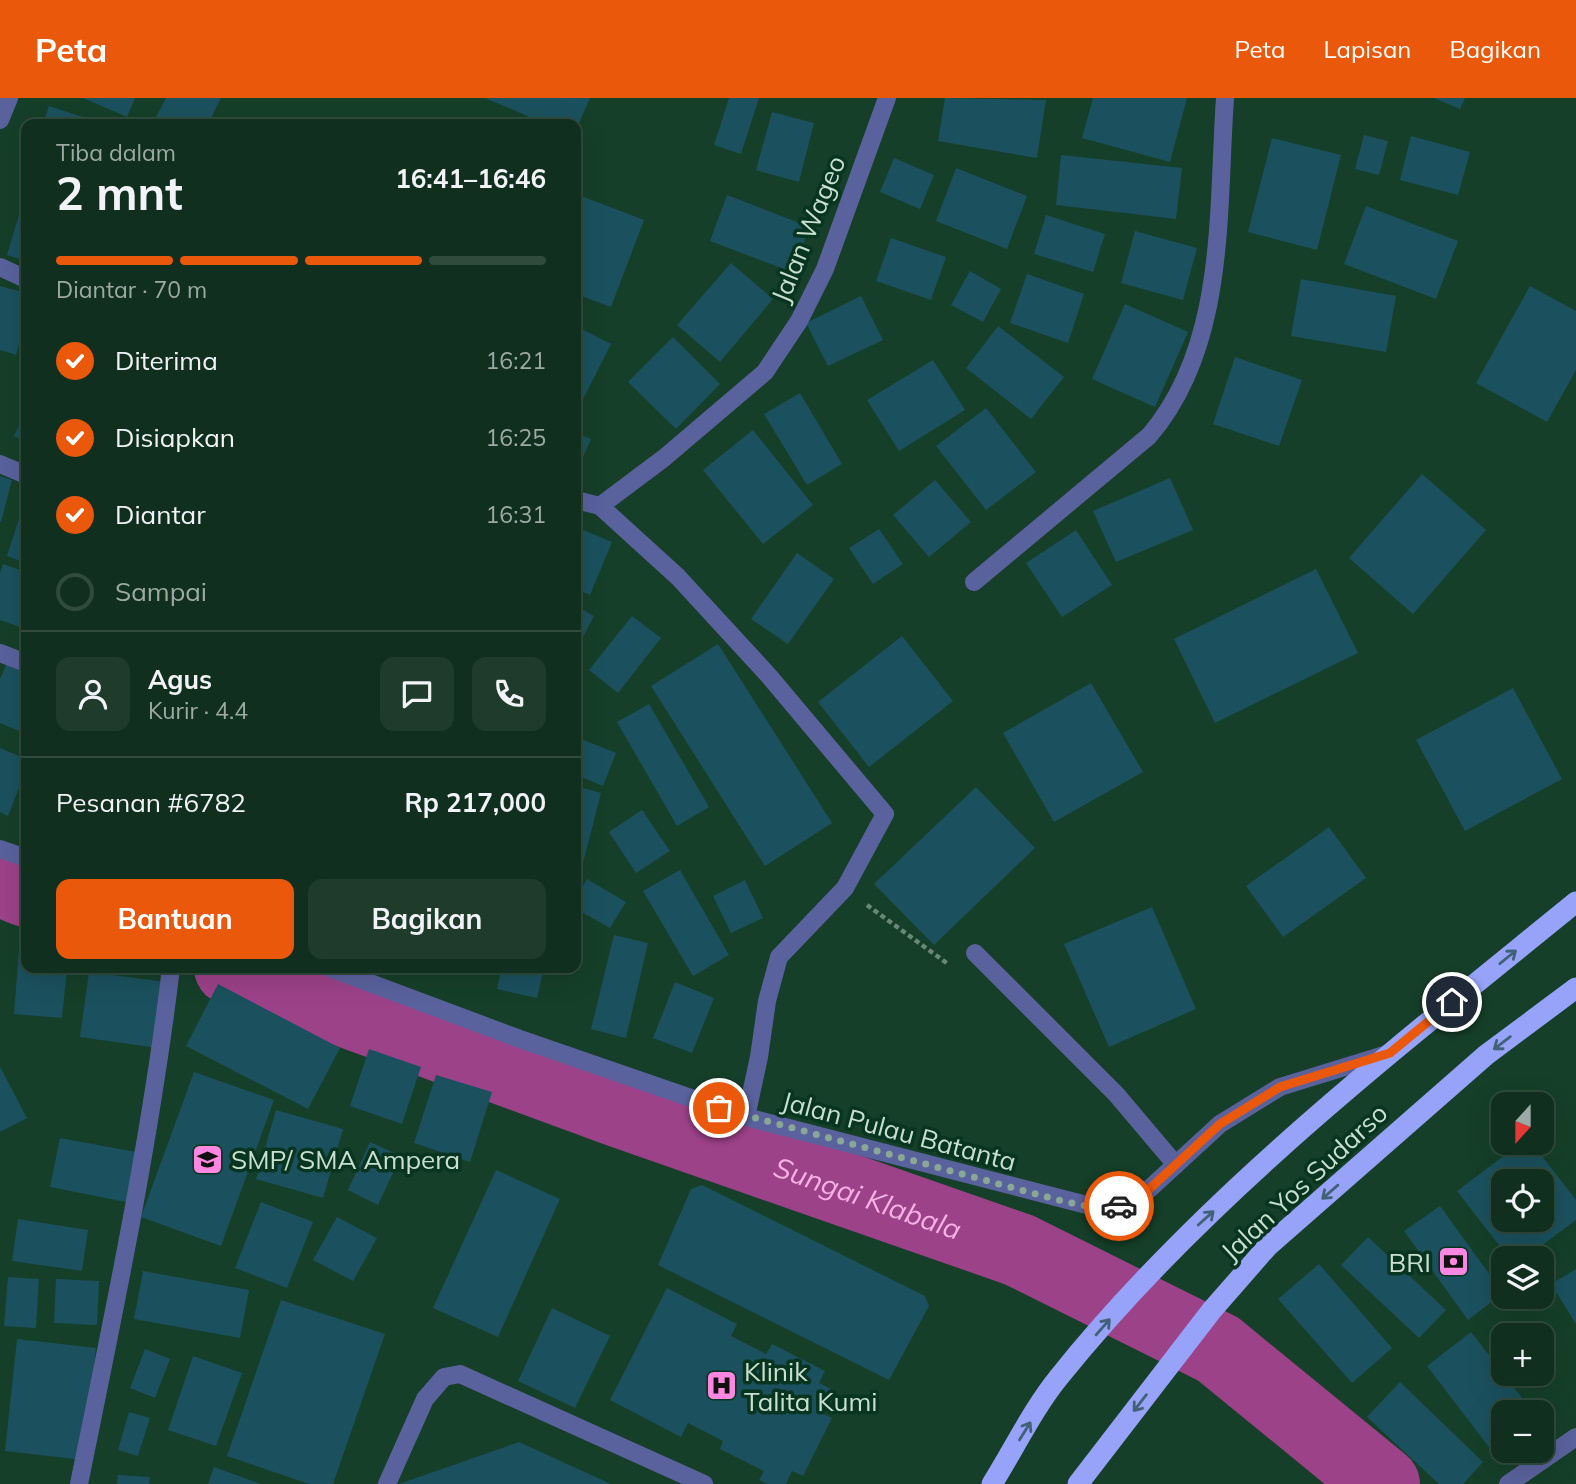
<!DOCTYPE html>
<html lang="id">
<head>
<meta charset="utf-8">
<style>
	body { margin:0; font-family:Mulish,sans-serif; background:#1e3b2b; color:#f1f3f6; height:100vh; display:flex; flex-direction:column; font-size:26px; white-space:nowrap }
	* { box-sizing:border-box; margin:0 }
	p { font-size:23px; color:#9ca9a4 }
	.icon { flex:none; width:38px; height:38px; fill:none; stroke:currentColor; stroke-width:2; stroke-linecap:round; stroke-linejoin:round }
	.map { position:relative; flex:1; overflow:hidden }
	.drawer { position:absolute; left:21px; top:21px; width:560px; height:854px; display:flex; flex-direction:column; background:#102f1e; border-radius:14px; box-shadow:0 7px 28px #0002,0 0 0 2px #304a3c }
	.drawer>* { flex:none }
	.needle { width:46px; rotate:201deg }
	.tools { position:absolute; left:1491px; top:994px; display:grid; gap:14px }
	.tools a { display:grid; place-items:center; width:63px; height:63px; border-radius:14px; background:#102f1e; box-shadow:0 7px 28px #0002,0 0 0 2px #304a3c; font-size:35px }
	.pin { position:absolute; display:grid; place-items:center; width:60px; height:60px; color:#fff; margin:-30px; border:4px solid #fff; border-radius:50%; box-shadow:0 2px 7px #0007 }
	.courier { position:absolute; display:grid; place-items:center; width:70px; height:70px; margin:-35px; border:5px solid #ea580c; border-radius:50%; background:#fff; color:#222; box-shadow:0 2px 9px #0007 }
	.headline em { font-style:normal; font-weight:700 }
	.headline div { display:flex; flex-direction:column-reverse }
	.headline { display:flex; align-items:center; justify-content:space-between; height:119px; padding:0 35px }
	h1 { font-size:46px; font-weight:700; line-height:52px }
	.bar { display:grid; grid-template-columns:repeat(4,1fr); gap:10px 7px; align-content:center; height:84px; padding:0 35px }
	.bar i { height:9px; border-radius:5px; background:#304a3c }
	.bar .on { background:#ea580c }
	.bar p { grid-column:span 4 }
	.line { display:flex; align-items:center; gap:18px; padding:0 35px; border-top:2px solid #304a3c }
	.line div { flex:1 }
	.round { display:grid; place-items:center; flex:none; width:74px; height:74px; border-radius:14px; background:#1e3b2b }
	ol { padding:0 35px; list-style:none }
	li { display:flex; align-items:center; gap:21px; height:77px }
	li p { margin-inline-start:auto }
	li .icon { padding:7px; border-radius:50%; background:#ea580c; color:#fff; stroke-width:4 }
	li:last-child { color:#9ca9a4 }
	li i { width:38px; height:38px; border:4px solid #304a3c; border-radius:50% }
	.primary-button { display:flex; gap:14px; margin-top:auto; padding:14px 35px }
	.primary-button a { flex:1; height:80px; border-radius:14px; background:#ea580c; color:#fff; font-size:28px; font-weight:700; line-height:80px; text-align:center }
	.primary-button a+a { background:#1e3b2b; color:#f1f3f6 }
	header { display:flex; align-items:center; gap:42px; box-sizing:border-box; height:98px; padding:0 35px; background:#ea580c; color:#fff }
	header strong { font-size:33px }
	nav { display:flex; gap:38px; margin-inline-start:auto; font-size:24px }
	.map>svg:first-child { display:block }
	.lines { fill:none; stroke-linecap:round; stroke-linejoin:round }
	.river { stroke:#9c4289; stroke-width:74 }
	.building { fill:#1b515e; fill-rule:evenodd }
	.path { stroke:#688975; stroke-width:4.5; stroke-dasharray:5 3.5; stroke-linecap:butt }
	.lane { stroke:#5a629d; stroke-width:18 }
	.street { stroke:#5a629d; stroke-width:18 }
	.highway { stroke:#97a3f9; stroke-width:21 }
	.oneway { stroke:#416176 }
	.done { stroke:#8aa795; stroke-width:7; stroke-dasharray:0 12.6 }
	.route { stroke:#ea580c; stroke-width:9 }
	.labels { text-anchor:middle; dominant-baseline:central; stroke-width:7; stroke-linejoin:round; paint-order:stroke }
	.street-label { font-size:26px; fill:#c9dfd0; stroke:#08351f }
	.poi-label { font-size:26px; fill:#c9dfd0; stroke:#08351f; text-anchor:start }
	.water-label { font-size:28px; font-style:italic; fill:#f9b1e5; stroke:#08351f }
</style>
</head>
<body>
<header>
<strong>Peta</strong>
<nav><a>Peta</a><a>Lapisan</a><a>Bagikan</a></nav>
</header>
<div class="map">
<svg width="1576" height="1386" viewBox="0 0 1576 1386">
	<rect width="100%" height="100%" fill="#153f28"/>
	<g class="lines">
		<g class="river">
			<polyline points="0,781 26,792"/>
			<path id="s1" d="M231,870L618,1012L1019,1152L1218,1251L1383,1386"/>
		</g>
	</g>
	<g class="building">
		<polygon points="83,0 135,0 127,19"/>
		<polygon points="166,0 221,0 208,26 165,26 155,21"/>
		<polygon points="485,0 590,0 576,32 576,26 546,26"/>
		<polygon points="729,0 759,0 741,56 714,47"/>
		<polygon points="945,0 1046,2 1037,60 938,43"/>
		<polygon points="1093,0 1187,0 1170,64 1082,40"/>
		<polygon points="1434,0 1465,0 1460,11"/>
		<polygon points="49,8 104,26 43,26"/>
		<polygon points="772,14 814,25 799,84 756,72"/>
		<polygon points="1364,37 1388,43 1379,77 1355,71"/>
		<polygon points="1411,38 1470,54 1458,97 1400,82"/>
		<polygon points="1272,40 1341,57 1317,152 1248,134"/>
		<polygon points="1061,57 1182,70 1176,121 1056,107"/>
		<polygon points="894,60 934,77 920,111 880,94"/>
		<polygon points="956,70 1027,98 1007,151 936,123"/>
		<polygon points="727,97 810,129 792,174 710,143"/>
		<polygon points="581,98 644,122 611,209 576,196 576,111"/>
		<polygon points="1366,108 1458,143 1436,201 1344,166"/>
		<polygon points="21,110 26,111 26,163 7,157"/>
		<polygon points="1046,117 1105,136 1093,174 1034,156"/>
		<polygon points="1135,133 1197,150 1183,202 1121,185"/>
		<polygon points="891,140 946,159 931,202 876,183"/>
		<polygon points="731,165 773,201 720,264 677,227"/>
		<polygon points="970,173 1001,191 983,224 951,207"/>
		<polygon points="1027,176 1084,196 1068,245 1010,225"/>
		<polygon points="1301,181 1396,198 1386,254 1291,238"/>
		<polygon points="0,188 26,195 26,222 16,257 0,252"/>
		<polygon points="1530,188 1576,213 1576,272 1547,324 1476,285"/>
		<polygon points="861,198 883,242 828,268 806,225"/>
		<polygon points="1125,206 1188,234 1155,309 1092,281"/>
		<polygon points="576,228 611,246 576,315"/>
		<polygon points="998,228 1064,279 1031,321 966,270"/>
		<polygon points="673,239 720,286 676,331 628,284"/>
		<polygon points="1235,259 1302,282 1279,348 1213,326"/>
		<polygon points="933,262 965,312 899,353 867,302"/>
		<polygon points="800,295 842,366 807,387 764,316"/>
		<polygon points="986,310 1036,374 986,412 936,348"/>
		<polygon points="26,314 26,344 14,338"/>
		<polygon points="753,332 813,407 763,446 703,372"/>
		<polygon points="576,335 591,341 576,375"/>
		<polygon points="1422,376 1486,432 1413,516 1349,460"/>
		<polygon points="0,378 12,382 1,424 0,424"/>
		<polygon points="1170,380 1193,432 1116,464 1093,413"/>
		<polygon points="935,382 971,424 929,459 893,417"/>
		<polygon points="26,399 26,465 7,458"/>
		<polygon points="576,429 612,444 590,497 576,491"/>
		<polygon points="879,431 903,466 873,486 849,450"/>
		<polygon points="1076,432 1112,487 1062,519 1026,465"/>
		<polygon points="797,455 834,481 788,546 751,521"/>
		<polygon points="3,466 26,474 26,531 0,522 0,475"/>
		<polygon points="1316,471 1358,555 1215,625 1174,541"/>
		<polygon points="576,508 594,518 576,552"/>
		<polygon points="632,518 661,540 618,595 589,572"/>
		<polygon points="902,538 953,603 869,669 818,604"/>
		<polygon points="718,546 832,725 765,768 651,588"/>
		<polygon points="7,565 26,574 26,636 0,625 0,581"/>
		<polygon points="1091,585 1143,674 1054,724 1003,635"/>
		<polygon points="1513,590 1562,681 1465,733 1416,642"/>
		<polygon points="649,606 709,709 677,728 617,624"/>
		<polygon points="576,639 616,655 603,688 576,677"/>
		<polygon points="0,650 26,661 26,672 8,718 0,714"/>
		<polygon points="576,688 601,695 581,773 576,771"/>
		<polygon points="976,689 1035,750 934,847 874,786"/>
		<polygon points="642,712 670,753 636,775 609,734"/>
		<polygon points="1329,729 1366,780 1283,839 1246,788"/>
		<polygon points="680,772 729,857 693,878 643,793"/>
		<polygon points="587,781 626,804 610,830 576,811 576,801"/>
		<polygon points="745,782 763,820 731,835 713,798"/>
		<polygon points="1152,809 1196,911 1109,949 1064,846"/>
		<polygon points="614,837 648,845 626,940 591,931"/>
		<polygon points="20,838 26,838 26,870 67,870 62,920 14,916"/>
		<polygon points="502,870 544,870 537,900 497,891"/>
		<polygon points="89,874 166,884 158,950 80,939"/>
		<polygon points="675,884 714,900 692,955 653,940"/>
		<polygon points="218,886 340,950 308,1011 186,948"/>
		<polygon points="369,951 421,969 402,1026 350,1008"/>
		<polygon points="0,969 27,1020 0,1034"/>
		<polygon points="194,974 274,1002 221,1148 141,1119"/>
		<polygon points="436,977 492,994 470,1064 414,1045"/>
		<polygon points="276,1012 343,1031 323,1100 256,1081"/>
		<polygon points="60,1040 136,1054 126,1104 50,1089"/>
		<polygon points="370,1044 401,1058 378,1107 348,1092"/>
		<path d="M1521,1045H1532L1576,1102V1122L1525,1160H1509L1457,1093ZM1503,1083H1542V1122H1503Z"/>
		<polygon points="496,1072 560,1101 498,1239 433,1210"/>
		<polygon points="702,1087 925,1198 929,1208 889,1282 658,1167 691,1091"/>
		<polygon points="261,1104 313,1124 287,1190 235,1170"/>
		<polygon points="1440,1108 1503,1195 1468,1222 1404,1133"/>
		<polygon points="337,1119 377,1140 353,1183 313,1162"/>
		<polygon points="18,1121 88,1132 82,1173 12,1163"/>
		<polygon points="1368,1139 1446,1212 1419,1240 1341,1167"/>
		<polygon points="1319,1166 1392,1250 1352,1285 1278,1201"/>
		<polygon points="1576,1171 1576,1226 1551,1186"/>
		<polygon points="143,1173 249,1192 240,1240 134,1221"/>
		<polygon points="8,1179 39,1181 36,1230 4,1228"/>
		<polygon points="56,1181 99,1183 97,1227 54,1225"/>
		<polygon points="667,1190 737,1226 731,1238 766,1256 772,1246 825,1273 819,1285 833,1292 822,1315 832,1320 803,1378 792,1373 786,1386 768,1386 759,1382 764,1373 720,1351 723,1343 688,1325 681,1339 610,1302"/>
		<polygon points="281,1202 385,1236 333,1386 309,1386 227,1358"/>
		<polygon points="552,1210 610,1238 575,1310 518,1283"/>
		<polygon points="1471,1234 1533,1314 1503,1314 1503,1353 1517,1353 1501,1365 1427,1268"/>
		<polygon points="17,1241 96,1250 84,1362 5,1353"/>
		<polygon points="145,1251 170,1261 155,1300 130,1290"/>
		<polygon points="193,1258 242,1275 216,1348 168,1332"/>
		<polygon points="1400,1284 1483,1364 1463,1386 1439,1386 1367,1319"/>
		<polygon points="129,1314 150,1320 138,1358 118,1352"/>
		<polygon points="519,1344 611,1386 399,1386"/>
		<polygon points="214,1369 261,1386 208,1386"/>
		<polygon points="118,1377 150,1379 149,1386 117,1386"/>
	</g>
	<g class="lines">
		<polyline class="path" points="867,807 948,866"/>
		<g class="lane">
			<polyline points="975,855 1116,996 1176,1067"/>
			<polyline points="387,1386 425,1301 444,1279 460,1276 704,1386"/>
		</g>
		<g class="street">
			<polyline points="0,22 9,0"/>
			<polyline points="0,169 26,181"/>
			<polyline points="0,366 26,377"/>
			<polyline points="576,402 600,408 678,479 769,578 885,716 845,790 779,859 767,903 759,959 746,1019"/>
			<polyline points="600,408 664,360 765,274 799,223 825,171 887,0"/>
			<path d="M974,484L1149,338C1227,247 1217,113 1225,0"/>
			<polyline points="0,555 26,565"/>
			<polyline points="0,751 26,760"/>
			<polyline points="330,870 520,941 746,1019 1110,1113 1146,1094 1220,1026 1280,989 1387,956"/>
			<path d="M79,1386C114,1214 150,1044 171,870"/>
			<polyline points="1508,1386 1576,1339"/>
		</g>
		<g class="highway">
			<path d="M992,1386C1014,1351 1033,1311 1059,1279C1203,1099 1398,949 1576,804"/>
			<polyline points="1078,1386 1212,1212 1268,1148 1486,957 1576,890"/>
		</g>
	</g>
	<defs><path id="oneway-shaft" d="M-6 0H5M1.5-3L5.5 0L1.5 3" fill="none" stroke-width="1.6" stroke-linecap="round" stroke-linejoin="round" transform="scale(1.75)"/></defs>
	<g class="oneway">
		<use href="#oneway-shaft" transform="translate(1508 859) rotate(-39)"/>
		<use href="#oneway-shaft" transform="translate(1502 945) rotate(143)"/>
		<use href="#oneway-shaft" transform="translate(1330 1094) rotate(139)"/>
		<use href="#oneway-shaft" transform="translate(1206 1120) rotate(-42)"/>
		<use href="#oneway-shaft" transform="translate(1103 1229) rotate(-49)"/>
		<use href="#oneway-shaft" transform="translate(1140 1305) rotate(128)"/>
		<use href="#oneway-shaft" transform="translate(1025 1333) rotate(-58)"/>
	</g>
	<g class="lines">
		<polyline class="done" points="719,1010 1058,1102 1110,1113 1119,1108"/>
		<polyline class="route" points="1119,1108 1146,1094 1220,1026 1280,989 1390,955 1452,904"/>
	</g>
	<defs>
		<symbol id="school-square" viewBox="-11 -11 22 22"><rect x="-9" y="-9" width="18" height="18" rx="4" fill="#fd86e1" stroke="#08351f"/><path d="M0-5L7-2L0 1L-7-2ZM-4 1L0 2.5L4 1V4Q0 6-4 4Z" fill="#111"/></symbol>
		<symbol id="bank-square" viewBox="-11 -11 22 22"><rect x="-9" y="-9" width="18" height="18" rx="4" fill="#fd86e1" stroke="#08351f"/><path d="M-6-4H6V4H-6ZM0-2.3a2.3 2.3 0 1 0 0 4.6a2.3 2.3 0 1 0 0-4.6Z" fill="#111"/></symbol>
		<symbol id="hospital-square" viewBox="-11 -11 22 22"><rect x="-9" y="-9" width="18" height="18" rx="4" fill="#fd86e1" stroke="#08351f"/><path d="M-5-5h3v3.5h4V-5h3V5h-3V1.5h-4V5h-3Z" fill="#111"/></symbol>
	</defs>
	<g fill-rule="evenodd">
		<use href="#school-square" x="190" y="1044" width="35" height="35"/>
		<use href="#bank-square" x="1436" y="1146" width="35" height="35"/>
		<use href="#hospital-square" x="704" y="1270" width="35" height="35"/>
	</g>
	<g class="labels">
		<g class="street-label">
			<text transform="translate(808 131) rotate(-68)">Jalan Wageo</text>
			<text transform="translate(899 1033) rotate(15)">Jalan Pulau Batanta</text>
			<text transform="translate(1304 1084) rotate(-43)">Jalan Yos Sudarso</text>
		</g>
		<g class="poi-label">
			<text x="231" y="1061">SMP/ SMA Ampera</text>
			<text x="1431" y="1164" text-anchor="end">BRI</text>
			<text x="744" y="1273">Klinik<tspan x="744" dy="30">Talita Kumi</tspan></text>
		</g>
		<g class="water-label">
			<text stroke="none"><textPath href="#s1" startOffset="677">Sungai Klabala</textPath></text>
		</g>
	</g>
</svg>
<div class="tools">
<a><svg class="needle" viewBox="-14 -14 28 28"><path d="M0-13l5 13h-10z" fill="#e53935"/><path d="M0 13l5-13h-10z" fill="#9ca9a4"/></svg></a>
<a><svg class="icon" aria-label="locate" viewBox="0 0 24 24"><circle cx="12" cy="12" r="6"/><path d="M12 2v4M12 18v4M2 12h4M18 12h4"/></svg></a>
<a><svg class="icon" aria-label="layers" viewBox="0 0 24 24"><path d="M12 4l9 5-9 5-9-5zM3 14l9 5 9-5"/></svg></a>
<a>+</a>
<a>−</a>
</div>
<div class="pin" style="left:719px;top:1010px;background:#ea580c"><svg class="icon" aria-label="bag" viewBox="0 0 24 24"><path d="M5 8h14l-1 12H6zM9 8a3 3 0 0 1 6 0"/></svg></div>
<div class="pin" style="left:1452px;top:904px;background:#1f2937"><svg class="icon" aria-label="home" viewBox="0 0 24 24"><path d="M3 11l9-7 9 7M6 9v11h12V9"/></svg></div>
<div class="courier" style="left:1119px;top:1108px"><svg class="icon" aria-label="car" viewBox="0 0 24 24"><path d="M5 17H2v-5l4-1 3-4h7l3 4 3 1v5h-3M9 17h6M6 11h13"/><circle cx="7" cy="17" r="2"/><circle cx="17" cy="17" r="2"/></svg></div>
<section class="drawer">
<div class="headline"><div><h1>2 mnt</h1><p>Tiba dalam</p></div><em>16:41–16:46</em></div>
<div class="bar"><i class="on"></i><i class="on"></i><i class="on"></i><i></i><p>Diantar · 70 m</p></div>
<ol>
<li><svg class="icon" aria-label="check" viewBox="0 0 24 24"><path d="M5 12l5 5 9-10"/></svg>Diterima<p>16:21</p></li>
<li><svg class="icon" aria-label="check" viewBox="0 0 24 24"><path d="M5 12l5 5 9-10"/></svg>Disiapkan<p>16:25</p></li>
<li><svg class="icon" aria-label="check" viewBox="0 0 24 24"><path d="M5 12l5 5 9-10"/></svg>Diantar<p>16:31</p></li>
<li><i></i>Sampai</li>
</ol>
<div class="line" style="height:126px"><a class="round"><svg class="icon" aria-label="person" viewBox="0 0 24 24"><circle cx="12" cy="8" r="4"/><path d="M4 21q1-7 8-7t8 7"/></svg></a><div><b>Agus</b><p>Kurir · 4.4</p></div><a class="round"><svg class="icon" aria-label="chat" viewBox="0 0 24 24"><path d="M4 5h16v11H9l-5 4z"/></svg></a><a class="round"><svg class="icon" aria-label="phone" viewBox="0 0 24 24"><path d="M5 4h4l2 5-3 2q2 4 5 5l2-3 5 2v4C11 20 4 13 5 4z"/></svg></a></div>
<div class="line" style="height:91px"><div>Pesanan #6782</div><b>Rp 217,000</b></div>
<div class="primary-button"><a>Bantuan</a><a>Bagikan</a></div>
</section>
</div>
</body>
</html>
